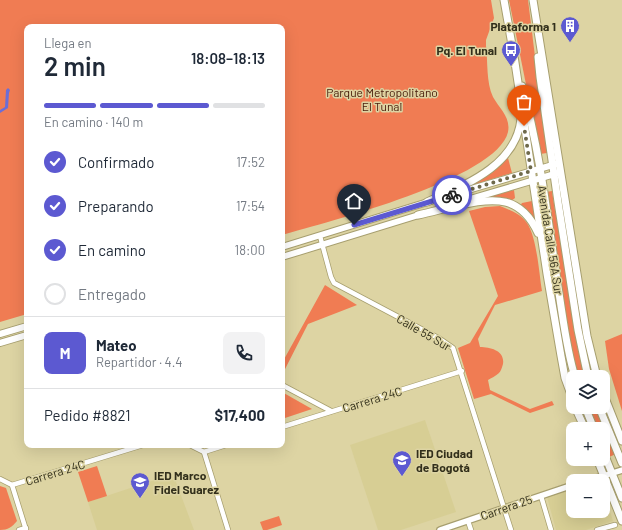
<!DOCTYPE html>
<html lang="es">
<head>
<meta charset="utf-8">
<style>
	body { margin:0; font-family:Barlow,sans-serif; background:#f2f2f3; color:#1f2937; height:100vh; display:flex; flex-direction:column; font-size:15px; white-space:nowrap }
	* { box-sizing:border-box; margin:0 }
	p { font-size:13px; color:#747a83 }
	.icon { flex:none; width:22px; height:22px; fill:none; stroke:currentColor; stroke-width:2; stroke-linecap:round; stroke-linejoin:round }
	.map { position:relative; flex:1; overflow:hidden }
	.side { position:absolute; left:24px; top:24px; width:261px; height:424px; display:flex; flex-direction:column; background:#fff; border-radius:8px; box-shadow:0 4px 16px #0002 }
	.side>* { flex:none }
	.controls { position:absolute; left:566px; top:370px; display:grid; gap:8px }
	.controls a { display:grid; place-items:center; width:44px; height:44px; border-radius:8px; background:#fff; box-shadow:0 4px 16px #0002; font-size:20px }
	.pin { position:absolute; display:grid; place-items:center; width:34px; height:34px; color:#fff; margin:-41px -17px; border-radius:50% 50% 50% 0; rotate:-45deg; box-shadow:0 0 4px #0007 }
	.pin .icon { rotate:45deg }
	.courier { position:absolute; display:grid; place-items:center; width:40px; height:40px; margin:-20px; border:3px solid #5c59d1; border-radius:50%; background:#fff; color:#222; box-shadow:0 1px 5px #0007 }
	.summary em { font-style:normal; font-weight:600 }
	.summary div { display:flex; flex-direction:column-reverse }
	.summary { display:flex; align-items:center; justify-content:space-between; height:68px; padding:0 20px }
	h1 { font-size:26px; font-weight:600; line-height:30px }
	.bar { display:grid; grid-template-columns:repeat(4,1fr); gap:6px 4px; align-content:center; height:48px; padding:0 20px }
	.bar i { height:5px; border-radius:3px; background:#e0e1e3 }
	.bar .active { background:#5c59d1 }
	.bar p { grid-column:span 4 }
	.line { display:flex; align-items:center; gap:10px; padding:0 20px; border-top:1px solid #e0e1e3 }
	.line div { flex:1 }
	.round { display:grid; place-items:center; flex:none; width:42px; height:42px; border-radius:8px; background:#f2f2f3 }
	ol { padding:0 20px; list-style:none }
	li { display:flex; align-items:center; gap:12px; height:44px }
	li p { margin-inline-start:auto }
	li .icon { padding:4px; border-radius:50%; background:#5c59d1; color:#fff; stroke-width:4 }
	li:last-child { color:#747a83 }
	li i { width:22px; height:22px; border:2px solid #e0e1e3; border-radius:50% }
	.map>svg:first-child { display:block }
	.built { fill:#d7ce94 }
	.green { fill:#f07c53 }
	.water { fill:#6c6ed6 }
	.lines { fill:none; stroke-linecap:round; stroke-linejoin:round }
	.minor-casing { stroke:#a79f6f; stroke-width:6 }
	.tertiary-casing { stroke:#a79f6f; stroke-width:8 }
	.secondary-casing { stroke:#a79f6f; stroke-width:8 }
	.trunk-casing { stroke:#a79f6f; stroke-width:9 }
	.minor { stroke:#fff; stroke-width:4.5 }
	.tertiary { stroke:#fff; stroke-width:5.5 }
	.secondary { stroke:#fff; stroke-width:6 }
	.trunk { stroke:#fff; stroke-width:7 }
	.done { stroke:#6e694b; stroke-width:4; stroke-dasharray:0 7.2 }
	.route { stroke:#5c59d1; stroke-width:5 }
	.labels { text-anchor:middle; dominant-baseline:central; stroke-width:3; stroke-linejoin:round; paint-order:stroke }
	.poi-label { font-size:12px; font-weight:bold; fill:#322f1b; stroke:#ddd4a3; text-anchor:end }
	.park-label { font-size:12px; fill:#461908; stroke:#ddd4a3 }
	.street-label { font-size:12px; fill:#322f1b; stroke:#ddd4a3 }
</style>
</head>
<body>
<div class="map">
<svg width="622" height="530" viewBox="0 0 622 530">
	<rect width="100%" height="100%" fill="#ddd4a3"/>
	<g class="built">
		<polygon points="425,420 456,512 401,530 378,530 350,445"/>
		<polygon points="173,474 194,530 97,530 88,502"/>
		<polygon points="573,488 573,511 603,511 603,490 613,521 586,530 556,530 547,497"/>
	</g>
	<g class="green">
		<path d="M0,0H491L494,18L486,40V46C488,62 486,82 493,97C499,108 511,117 508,132C497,179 327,222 282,235V27H27V314L0,322Z"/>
		<polygon points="509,0 528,0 547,153 540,154"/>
		<polygon points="508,158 512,173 463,188 488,174"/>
		<polygon points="514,190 515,198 511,201 485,197"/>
		<polygon points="552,191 555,210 587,377 578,377 570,347 546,192"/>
		<polygon points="532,201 536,223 520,206 522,203"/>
		<path d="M500,206C510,210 521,214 527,223C537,238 539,273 542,291L495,305L478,339L480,347C491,347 505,351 503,364C502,367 501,371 499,373C496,376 491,378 488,380L490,390L530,409L552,401L554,405L530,413L491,394L474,399L458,348L470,343L498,296L469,211L485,207Z"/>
		<polygon points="325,285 357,305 308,324 282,375 282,363"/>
		<polygon points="622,334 622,411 609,369 605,341"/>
		<polygon points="282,392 312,409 282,419"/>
		<polygon points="589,407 597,407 616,454 609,457 603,443 603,429 597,429"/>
		<polygon points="97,466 107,496 88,502 78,472"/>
		<path d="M0,486L6,488L17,521C12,527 8,530 0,530Z"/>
		<polygon points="279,516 282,525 267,530 263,530 260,522"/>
	</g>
	<polygon class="water" points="8,88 10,90 9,93 8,108 0,113 0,110 5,107 6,90"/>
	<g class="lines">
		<defs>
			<g id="minor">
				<polyline points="320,236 331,277 334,283 440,339 453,348 511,530"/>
				<polyline points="282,385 331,411"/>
				<polyline points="282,427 462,371"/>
				<polyline points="190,445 204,452 228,530"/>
				<polyline points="204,452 226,445"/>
				<polyline points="0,479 12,485 26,530"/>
				<polyline points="12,485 143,445"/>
				<polyline points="541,496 551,530"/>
				<polyline points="468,521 471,530"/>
				<polyline points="19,530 26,528"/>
				<polyline points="597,530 615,525"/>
			</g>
			<g id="tertiary">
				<polyline points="587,481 622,470"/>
				<polyline points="440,530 573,485"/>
			</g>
			<g id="secondary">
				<polyline points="444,197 556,164"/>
				<polyline points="457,203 558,173"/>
				<polyline points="282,247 431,201"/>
				<polyline points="282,257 422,214"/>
				<polyline points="0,334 27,326"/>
				<polyline points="0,343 27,335"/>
			</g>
			<g id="trunk">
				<polyline points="504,0 514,56 547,274 561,356 565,378 573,400"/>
				<polyline points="533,0 587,336 597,377"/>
				<polyline points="538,57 540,77 558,202 578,330 588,377"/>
				<path d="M522,86C540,151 548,220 558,287C563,317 566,348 575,377"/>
				<path d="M427,202C465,185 516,166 521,119"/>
				<path d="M418,215C432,212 446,208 460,205C495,197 521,196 538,233"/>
				<polyline points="603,393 622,441"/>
				<polyline points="575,407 585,429"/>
				<polyline points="585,407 594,429"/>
				<polyline points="599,407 622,463"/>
				<polyline points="603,451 622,498"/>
				<polyline points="597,459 622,521"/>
			</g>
		</defs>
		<use href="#minor" class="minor-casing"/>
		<use href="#tertiary" class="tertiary-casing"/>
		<use href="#secondary" class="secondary-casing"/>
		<use href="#trunk" class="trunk-casing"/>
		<use href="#minor" class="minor"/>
		<use href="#tertiary" class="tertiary"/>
		<use href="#secondary" class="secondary"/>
		<use href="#trunk" class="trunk"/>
	</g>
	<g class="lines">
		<polyline class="done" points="452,195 531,171 524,126"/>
		<polyline class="route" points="354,225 452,195"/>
	</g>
	<defs>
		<symbol id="building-pin" viewBox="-11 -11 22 30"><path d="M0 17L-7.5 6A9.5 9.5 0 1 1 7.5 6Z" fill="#5c59d1" stroke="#ddd4a3"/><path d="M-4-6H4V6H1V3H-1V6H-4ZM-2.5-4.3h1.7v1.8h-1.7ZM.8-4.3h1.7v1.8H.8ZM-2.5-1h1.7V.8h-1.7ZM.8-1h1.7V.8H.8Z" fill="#fff"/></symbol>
		<symbol id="bus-pin" viewBox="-11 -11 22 30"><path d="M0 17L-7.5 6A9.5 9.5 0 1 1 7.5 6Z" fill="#5c59d1" stroke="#ddd4a3"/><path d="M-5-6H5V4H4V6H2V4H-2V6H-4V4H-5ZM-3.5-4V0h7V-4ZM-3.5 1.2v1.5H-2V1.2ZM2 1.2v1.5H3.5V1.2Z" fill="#fff"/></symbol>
		<symbol id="school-pin" viewBox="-11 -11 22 30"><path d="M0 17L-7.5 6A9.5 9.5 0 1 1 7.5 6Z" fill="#5c59d1" stroke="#ddd4a3"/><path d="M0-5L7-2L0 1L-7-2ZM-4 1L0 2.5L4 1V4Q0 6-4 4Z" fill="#fff"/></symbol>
	</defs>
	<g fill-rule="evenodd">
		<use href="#building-pin" x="559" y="15" width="22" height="30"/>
		<use href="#bus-pin" x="500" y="39" width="22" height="30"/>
		<use href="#school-pin" x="391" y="449" width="22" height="30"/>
		<use href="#school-pin" x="129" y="471" width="22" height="30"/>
	</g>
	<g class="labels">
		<g class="poi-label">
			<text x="556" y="26">Plataforma 1</text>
			<text x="497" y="50">Pq. El Tunal</text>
			<text x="416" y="453" text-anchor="start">IED Ciudad<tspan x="416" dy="14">de Bogotá</tspan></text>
			<text x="154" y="475" text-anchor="start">IED Marco<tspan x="154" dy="14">Fidel Suarez</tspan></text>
		</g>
		<g class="park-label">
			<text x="382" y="92">Parque Metropolitano<tspan x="382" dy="14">El Tunal</tspan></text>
		</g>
		<g class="street-label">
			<text transform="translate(551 240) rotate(81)">Avenida Calle 56A Sur</text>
			<text transform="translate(424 332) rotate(30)">Calle 55 Sur</text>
			<text transform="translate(372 399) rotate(-17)">Carrera 24C</text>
			<text transform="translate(55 472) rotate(-17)">Carrera 24C</text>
			<text transform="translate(506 507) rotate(-19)">Carrera 25</text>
		</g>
	</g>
</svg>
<div class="controls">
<a><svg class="icon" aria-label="layers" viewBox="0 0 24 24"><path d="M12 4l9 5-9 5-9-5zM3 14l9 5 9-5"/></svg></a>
<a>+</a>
<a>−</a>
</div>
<div class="pin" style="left:524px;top:126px;background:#ea580c"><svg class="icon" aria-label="bag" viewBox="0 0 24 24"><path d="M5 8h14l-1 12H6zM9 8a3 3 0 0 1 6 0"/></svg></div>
<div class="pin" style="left:354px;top:225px;background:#1f2937"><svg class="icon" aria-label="home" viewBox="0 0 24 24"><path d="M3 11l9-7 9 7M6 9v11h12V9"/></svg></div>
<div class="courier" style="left:452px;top:195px"><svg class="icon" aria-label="bike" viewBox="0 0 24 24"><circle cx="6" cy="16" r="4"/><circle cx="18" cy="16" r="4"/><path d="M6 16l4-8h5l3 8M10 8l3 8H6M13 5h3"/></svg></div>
<section class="side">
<div class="summary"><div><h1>2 min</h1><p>Llega en</p></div><em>18:08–18:13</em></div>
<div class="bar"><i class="active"></i><i class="active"></i><i class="active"></i><i></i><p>En camino · 140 m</p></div>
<ol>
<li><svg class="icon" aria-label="check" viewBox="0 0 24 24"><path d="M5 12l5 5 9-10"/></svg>Confirmado<p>17:52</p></li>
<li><svg class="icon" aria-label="check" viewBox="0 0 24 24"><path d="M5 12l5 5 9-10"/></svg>Preparando<p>17:54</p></li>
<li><svg class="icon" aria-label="check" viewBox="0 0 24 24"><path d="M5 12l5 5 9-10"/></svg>En camino<p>18:00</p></li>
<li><i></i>Entregado</li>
</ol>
<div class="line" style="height:72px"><b class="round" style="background:#5c59d1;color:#fff">M</b><div><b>Mateo</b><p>Repartidor · 4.4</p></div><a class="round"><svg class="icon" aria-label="phone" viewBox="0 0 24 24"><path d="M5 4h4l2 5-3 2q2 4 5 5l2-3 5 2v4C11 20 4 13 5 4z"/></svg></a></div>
<div class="line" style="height:52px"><div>Pedido #8821</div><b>$17,400</b></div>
</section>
</div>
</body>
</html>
